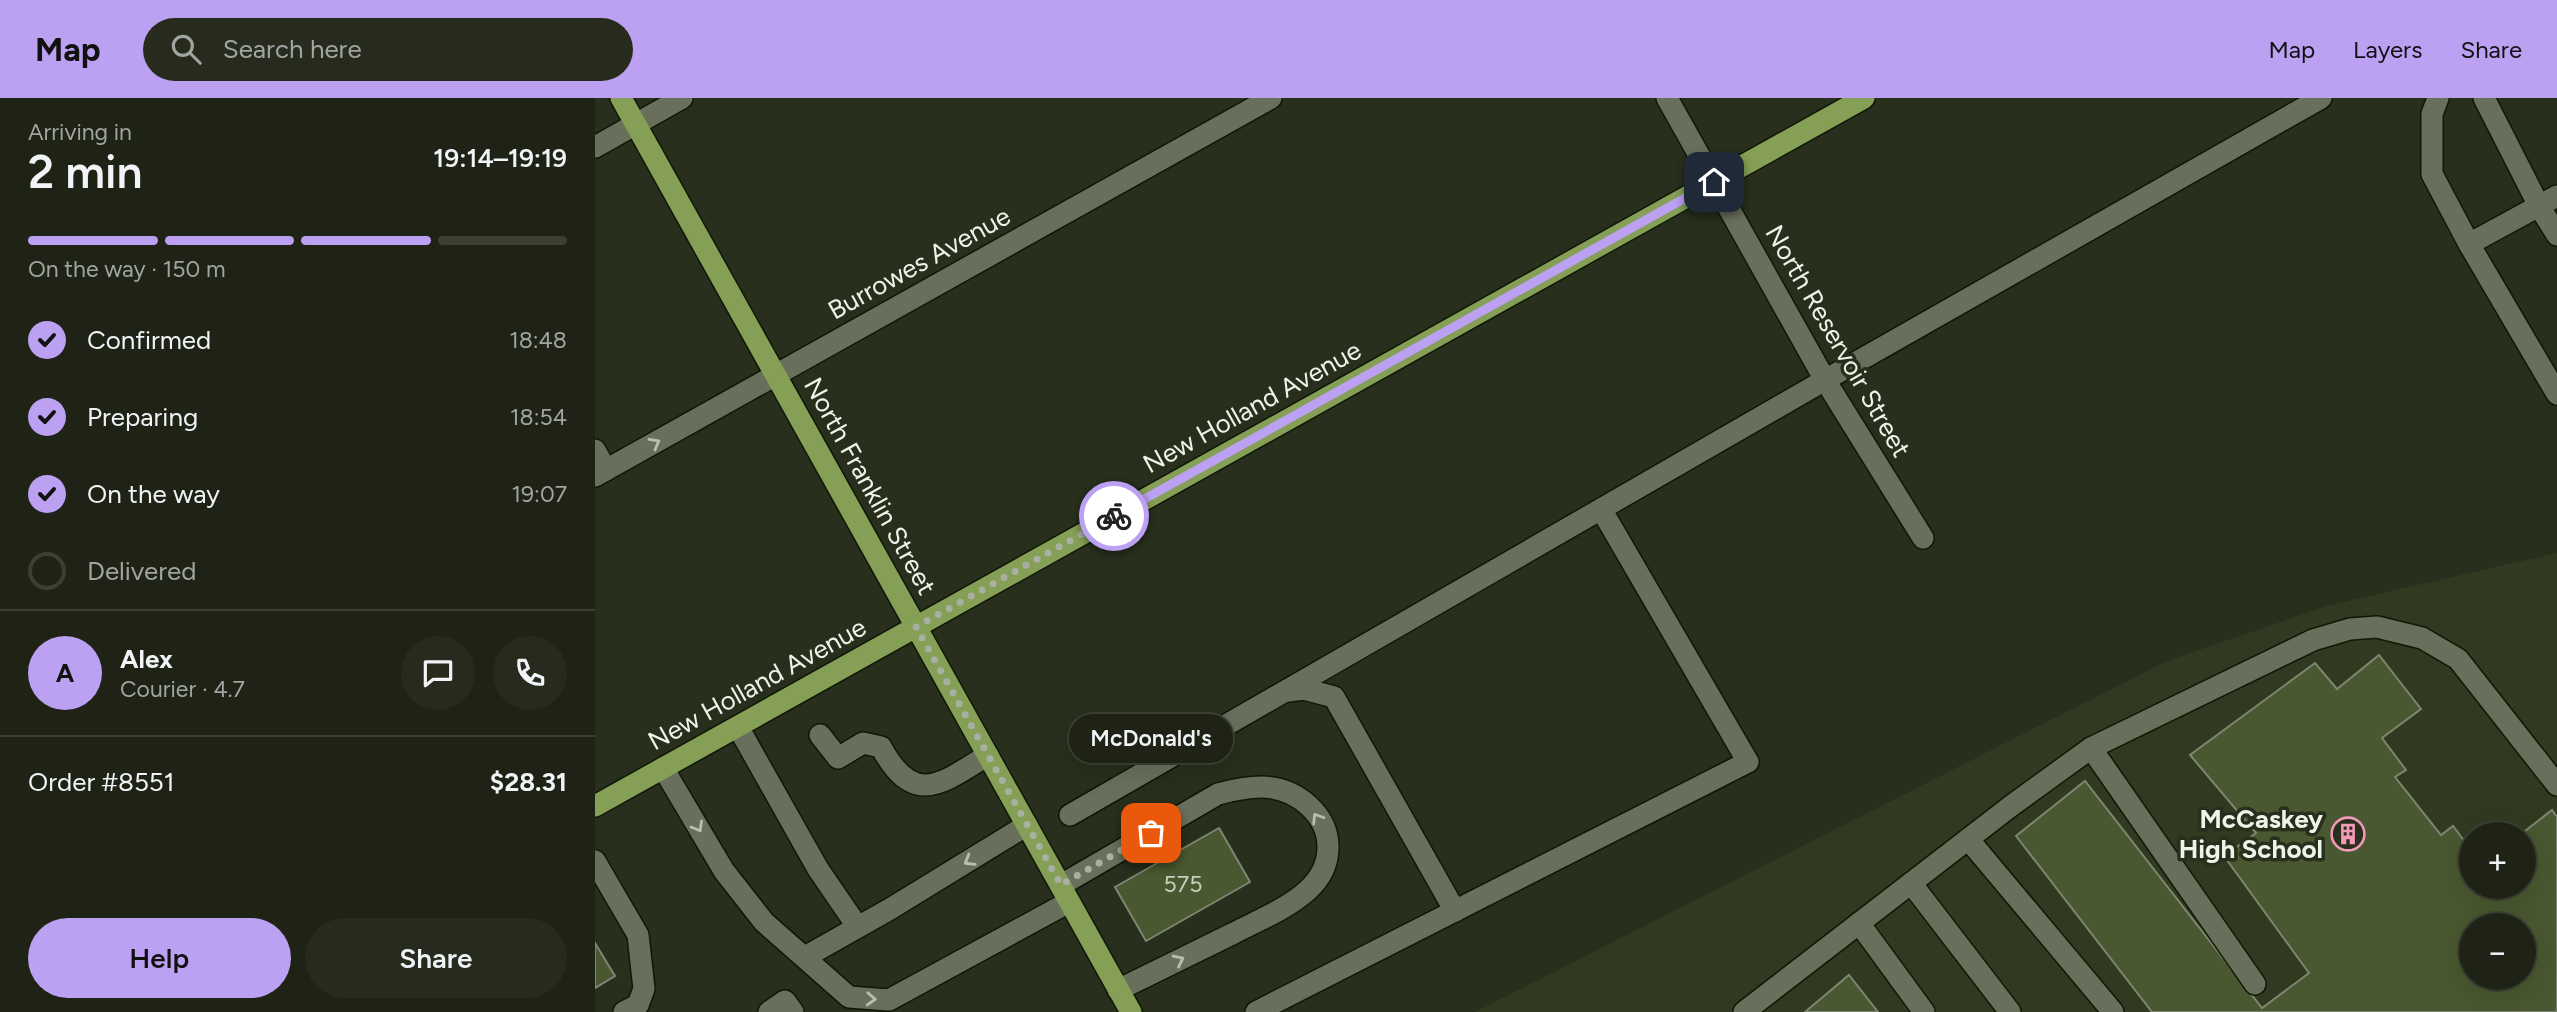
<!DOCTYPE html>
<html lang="en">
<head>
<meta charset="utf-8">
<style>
	body { margin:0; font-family:Figtree,sans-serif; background:#262b1e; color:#f1f3f6; height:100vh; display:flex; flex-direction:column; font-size:26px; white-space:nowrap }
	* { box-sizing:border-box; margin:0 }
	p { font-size:23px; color:#a1a4a0 }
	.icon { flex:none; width:38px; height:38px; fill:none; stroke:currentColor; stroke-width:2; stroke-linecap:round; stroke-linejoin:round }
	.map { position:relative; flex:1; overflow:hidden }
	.details { display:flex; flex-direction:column; background:#1e2315; width:595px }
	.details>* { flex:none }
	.fabs { position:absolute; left:1864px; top:724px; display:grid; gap:14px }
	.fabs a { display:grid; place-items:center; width:77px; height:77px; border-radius:50%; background:#1e2315; box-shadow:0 7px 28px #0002,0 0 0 2px #3c4034; font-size:35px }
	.pin { position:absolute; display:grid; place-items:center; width:60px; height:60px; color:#fff; margin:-30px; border-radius:14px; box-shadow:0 4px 10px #0006 }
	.courier { position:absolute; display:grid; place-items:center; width:70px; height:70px; margin:-35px; border:5px solid #bca0f2; border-radius:50%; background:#fff; color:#222; box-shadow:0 2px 9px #0007 }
	.bubble { position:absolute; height:49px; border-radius:24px; background:#1e2315; box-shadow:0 7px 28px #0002,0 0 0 2px #3c4034; font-size:23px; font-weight:600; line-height:49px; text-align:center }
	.overview em { font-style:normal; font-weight:600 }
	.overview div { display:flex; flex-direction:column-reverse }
	.overview { display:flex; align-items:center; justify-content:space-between; height:119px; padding:0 28px }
	h1 { font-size:46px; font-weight:600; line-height:52px }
	.bar { display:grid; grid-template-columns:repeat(4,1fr); gap:10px 7px; align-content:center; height:84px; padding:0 28px }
	.bar i { height:9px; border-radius:5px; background:#3c4034 }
	.bar .current { background:#bca0f2 }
	.bar p { grid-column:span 4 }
	.line { display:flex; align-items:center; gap:18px; padding:0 28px; border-top:2px solid #3c4034 }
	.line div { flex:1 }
	.round { display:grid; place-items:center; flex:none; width:74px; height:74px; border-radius:37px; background:#262b1e }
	ol { padding:0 28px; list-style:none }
	li { display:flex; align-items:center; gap:21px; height:77px }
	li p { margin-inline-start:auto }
	li .icon { padding:7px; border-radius:50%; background:#bca0f2; color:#111; stroke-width:4 }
	li:last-child { color:#a1a4a0 }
	li i { width:38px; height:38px; border:4px solid #3c4034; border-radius:50% }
	.action { display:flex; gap:14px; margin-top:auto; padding:14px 28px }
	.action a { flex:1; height:80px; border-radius:42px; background:#bca0f2; color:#111; font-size:28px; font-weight:600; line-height:80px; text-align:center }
	.action a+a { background:#262b1e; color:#f1f3f6 }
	header { display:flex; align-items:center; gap:42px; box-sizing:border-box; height:98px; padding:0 35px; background:#bca0f2; color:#111 }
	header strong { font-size:33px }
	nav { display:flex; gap:38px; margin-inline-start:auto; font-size:24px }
	.search { width:490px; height:63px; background:#262b1e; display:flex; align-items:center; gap:18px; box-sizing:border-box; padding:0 24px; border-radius:38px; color:#a1a4a0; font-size:26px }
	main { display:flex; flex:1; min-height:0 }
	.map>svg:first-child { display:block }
	.built { fill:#313a21; fill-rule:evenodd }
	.building { fill:#495830; stroke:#7d8670; stroke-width:2; fill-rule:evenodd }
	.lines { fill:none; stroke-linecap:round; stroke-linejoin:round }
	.minor-casing { stroke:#101706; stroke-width:24 }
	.major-casing { stroke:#101706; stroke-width:24 }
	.minor { stroke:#68705b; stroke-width:21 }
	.major { stroke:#859f56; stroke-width:21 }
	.oneway { stroke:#b9bfb0 }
	.done { stroke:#a9afa1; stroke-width:7; stroke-dasharray:0 12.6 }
	.route { stroke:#bca0f2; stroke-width:9 }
	.labels { text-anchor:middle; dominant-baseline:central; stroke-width:7; stroke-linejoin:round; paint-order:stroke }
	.number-label { font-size:23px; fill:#c6cdba }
	.street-label { font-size:26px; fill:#eff4e8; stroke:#282f1c }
	.poi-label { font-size:26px; font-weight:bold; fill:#eff4e8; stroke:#282f1c; text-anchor:end }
</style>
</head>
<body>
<header>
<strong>Map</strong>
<div class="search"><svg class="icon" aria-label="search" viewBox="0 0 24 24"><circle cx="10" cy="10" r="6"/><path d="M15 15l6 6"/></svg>Search here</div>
<nav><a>Map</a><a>Layers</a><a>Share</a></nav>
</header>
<main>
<section class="details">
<div class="overview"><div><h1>2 min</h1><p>Arriving in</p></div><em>19:14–19:19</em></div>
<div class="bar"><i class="current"></i><i class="current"></i><i class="current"></i><i></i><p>On the way · 150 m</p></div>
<ol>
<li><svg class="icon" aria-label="check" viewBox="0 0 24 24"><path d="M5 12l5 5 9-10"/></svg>Confirmed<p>18:48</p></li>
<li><svg class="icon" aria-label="check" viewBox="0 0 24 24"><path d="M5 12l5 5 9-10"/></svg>Preparing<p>18:54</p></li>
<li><svg class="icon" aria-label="check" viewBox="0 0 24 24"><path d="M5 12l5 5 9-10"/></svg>On the way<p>19:07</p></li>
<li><i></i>Delivered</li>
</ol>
<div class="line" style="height:126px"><b class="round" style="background:#bca0f2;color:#111">A</b><div><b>Alex</b><p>Courier · 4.7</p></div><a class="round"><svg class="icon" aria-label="chat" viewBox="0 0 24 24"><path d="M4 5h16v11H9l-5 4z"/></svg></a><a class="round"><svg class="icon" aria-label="phone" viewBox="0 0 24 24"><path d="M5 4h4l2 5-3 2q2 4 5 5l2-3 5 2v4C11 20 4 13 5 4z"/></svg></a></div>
<div class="line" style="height:91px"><div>Order #8551</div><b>$28.31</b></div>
<div class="action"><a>Help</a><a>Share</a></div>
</section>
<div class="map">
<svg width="1962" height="914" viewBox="0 0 1962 914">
	<rect width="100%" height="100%" fill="#282f1c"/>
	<path class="built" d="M1962,455V914H880L1572,563L1735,507ZM1876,737H1928V789H1876ZM1876,828H1928V880H1876Z"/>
	<g class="building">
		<path d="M1784,557L1826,611L1787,640L1811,672L1800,679L1846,737L1858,728L1876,752V789H1928V737H1925L1957,712L1962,719V914H1557L1421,738L1490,683L1667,910L1714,875L1629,758L1661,735L1595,657L1720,565L1742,591ZM1876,828H1928V880H1876Z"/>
		<polygon points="624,730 655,784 551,843 520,789"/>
		<polygon points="0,845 20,878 0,890"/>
		<polygon points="1254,877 1283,914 1210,914"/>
	</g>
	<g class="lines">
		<defs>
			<g id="minor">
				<polyline points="1072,0 1230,282 1328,440"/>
				<polyline points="1843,0 1837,16 1837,76 1874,146 1962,98"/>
				<polyline points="1889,0 1944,108 1962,137"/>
				<polyline points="0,49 87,0"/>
				<polyline points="1874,146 1962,296"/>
				<polyline points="0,352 11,372"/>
				<polyline points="0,378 676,0"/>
				<polyline points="693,593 709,591 739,599 860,813"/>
				<polyline points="143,629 223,771 262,828"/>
				<path d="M225,637L243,660L268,645L286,649C319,710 346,686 393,657"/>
				<polyline points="68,670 129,773 169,824 254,899 294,902 474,804"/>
				<polyline points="475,717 1230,282 1726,0"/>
				<polyline points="1373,741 1518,914"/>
				<polyline points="0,763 43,837 49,891 43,907 29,914"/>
				<polyline points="1316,785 1415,914"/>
				<path d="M466,787L623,696C657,687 687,683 714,708C740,732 739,768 713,792C692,811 664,822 639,835C600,854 562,873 523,892"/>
				<polyline points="1264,825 1329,914"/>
				<polyline points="210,859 295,811 432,727"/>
				<polyline points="1660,886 1496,650 1718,542 1755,531 1782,529 1827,540 1863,561 1962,687"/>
				<polyline points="174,914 190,903 198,914"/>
				<polyline points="661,914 1153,664 1006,411"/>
				<polyline points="1149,914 1416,708 1496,650"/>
			</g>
			<g id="major">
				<polyline points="26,0 536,914"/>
				<polyline points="0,708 1269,0"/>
			</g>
		</defs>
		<use href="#minor" class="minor-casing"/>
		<use href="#major" class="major-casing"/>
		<use href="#minor" class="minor"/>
		<use href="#major" class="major"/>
	</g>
	<defs><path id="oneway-chevron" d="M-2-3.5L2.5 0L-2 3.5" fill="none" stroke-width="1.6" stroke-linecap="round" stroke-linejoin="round" transform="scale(1.75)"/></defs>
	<g class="oneway">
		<use href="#oneway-chevron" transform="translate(60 345) rotate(-29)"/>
		<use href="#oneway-chevron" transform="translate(722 720) rotate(-122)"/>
		<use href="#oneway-chevron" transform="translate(103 729) rotate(60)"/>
		<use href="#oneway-chevron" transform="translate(374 763) rotate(149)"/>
		<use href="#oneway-chevron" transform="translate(584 862) rotate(-26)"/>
		<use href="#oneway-chevron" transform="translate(276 901) rotate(3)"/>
	</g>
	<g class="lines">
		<polyline class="done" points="519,418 321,529 466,787 556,735"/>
		<polyline class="route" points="519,418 1119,84"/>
	</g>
	<defs>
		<symbol id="building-ring" viewBox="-11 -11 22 22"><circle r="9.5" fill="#282f1c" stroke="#f09ab7" stroke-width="1.5"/><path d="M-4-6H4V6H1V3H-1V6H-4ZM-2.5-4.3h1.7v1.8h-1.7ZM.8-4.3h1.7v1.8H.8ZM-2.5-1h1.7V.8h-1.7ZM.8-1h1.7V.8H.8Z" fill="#f09ab7"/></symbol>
	</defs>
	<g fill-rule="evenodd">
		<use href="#building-ring" x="1734" y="717" width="38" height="38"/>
	</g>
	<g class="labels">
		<g class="number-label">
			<text x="588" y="786">575</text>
		</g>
		<g class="street-label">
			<text transform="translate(324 165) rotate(-29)">Burrowes Avenue</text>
			<text transform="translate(1243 243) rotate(60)">North Reservoir Street</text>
			<text transform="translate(657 309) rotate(-29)">New Holland Avenue</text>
			<text transform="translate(275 388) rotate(61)">North Franklin Street</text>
			<text transform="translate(162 586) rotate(-29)">New Holland Avenue</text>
		</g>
		<g class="poi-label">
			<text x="1728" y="721">McCaskey<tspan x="1728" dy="30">High School</tspan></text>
		</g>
	</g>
</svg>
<div class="fabs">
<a>+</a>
<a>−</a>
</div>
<div class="pin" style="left:556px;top:735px;background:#ea580c"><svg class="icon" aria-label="bag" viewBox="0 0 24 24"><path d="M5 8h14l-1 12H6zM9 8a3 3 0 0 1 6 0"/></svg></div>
<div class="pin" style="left:1119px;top:84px;background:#1f2937"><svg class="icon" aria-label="home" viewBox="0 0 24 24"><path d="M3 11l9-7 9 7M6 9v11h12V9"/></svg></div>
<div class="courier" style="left:519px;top:418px"><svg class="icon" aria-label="bike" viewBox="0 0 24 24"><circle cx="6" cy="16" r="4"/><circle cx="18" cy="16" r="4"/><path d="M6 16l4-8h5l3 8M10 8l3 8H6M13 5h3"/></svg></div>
<div class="bubble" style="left:474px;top:616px;width:164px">McDonald's</div>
</div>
</main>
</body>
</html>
